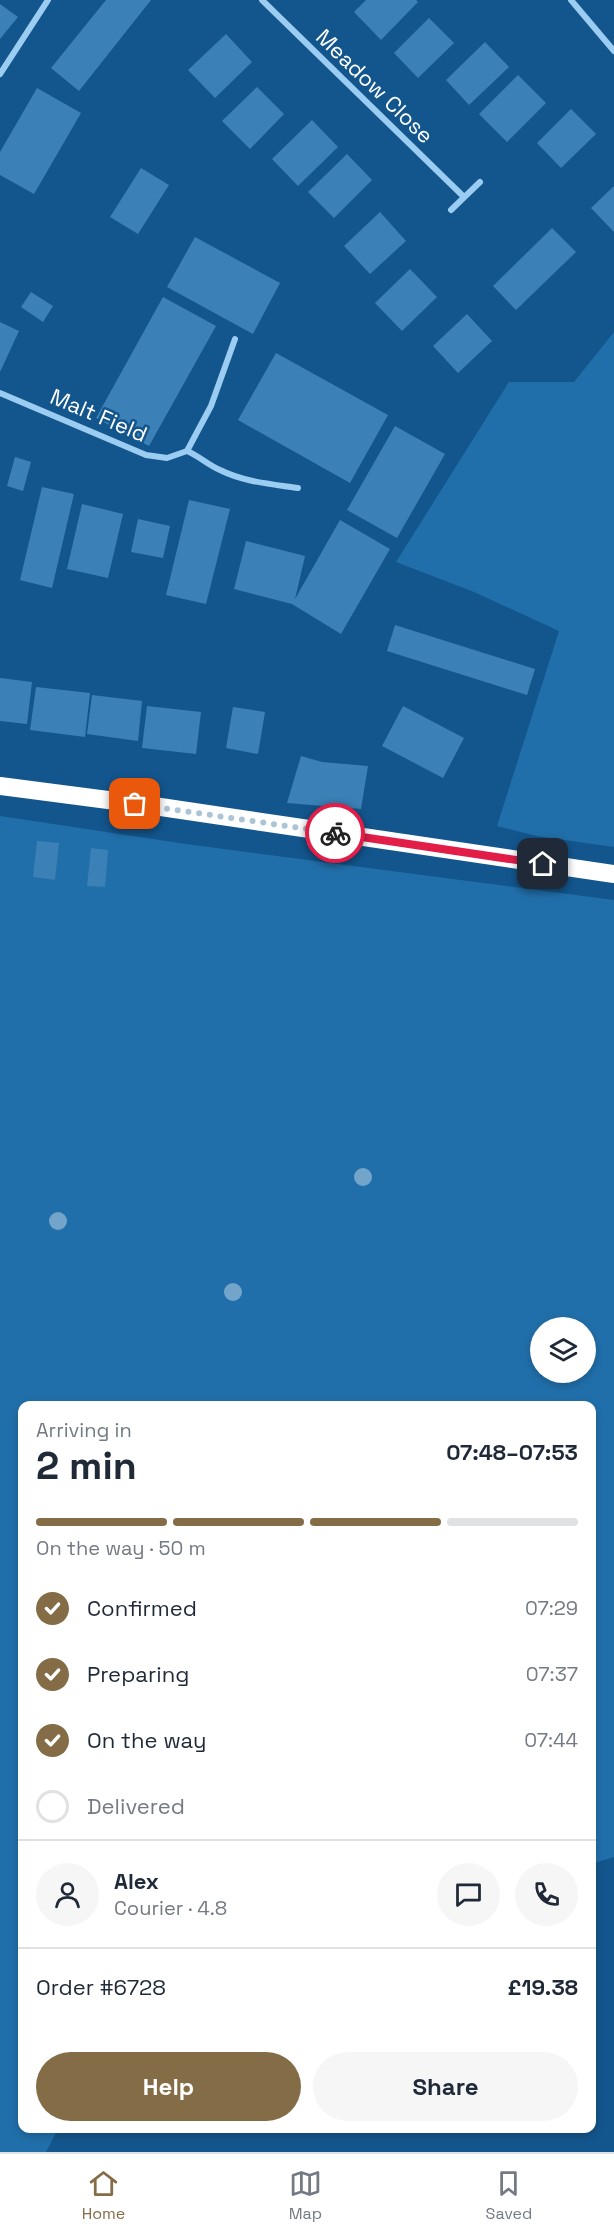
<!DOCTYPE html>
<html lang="en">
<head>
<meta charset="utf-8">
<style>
	body { margin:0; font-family:"Space Grotesk",sans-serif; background:#f6f6f7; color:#1f2937; height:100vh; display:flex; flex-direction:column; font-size:22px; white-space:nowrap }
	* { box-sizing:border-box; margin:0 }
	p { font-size:20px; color:#747a83 }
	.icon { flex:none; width:33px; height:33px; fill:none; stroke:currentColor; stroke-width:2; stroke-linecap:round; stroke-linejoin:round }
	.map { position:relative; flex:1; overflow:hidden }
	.details { position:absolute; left:18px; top:1401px; width:578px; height:732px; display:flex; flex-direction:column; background:#fff; border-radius:12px; box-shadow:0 3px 9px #0003 }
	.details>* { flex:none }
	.fabs { position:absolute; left:530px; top:1317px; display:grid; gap:12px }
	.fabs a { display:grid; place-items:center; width:66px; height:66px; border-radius:50%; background:#fff; box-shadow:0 3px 9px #0003; font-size:30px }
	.pin { position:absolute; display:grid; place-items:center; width:51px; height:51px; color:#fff; margin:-26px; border-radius:12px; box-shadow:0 3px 9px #0006 }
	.courier { position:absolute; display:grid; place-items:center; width:60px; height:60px; margin:-30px; border:4px solid #e11d48; border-radius:50%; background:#fff; color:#222; box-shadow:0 2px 8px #0007 }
	.summary em { font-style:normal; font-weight:700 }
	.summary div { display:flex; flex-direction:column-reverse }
	.summary { display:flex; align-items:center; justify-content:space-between; height:102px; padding:0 18px }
	h1 { font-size:39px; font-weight:700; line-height:45px }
	.bar { display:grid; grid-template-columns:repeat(4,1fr); gap:9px 6px; align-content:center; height:72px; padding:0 18px }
	.bar i { height:8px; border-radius:4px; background:#e0e1e3 }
	.bar .active { background:#846c47 }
	.bar p { grid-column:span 4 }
	.line { display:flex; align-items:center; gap:15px; padding:0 18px; border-top:2px solid #e0e1e3 }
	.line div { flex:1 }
	.round { display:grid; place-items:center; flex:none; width:63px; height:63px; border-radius:32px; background:#f6f6f7 }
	ol { padding:0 18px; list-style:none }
	li { display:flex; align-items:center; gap:18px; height:66px }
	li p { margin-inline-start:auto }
	li .icon { padding:6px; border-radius:50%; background:#846c47; color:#fff; stroke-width:4 }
	li:last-child { color:#747a83 }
	li i { width:33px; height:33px; border:3px solid #e0e1e3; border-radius:50% }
	.button { display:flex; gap:12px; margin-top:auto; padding:12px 18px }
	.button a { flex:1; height:69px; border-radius:36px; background:#846c47; color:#fff; font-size:24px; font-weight:700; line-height:69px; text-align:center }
	.button a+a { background:#f6f6f7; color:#1f2937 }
	.menu { display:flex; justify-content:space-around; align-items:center; height:84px; border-top:2px solid #e0e1e3; background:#fff; font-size:16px; color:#747a83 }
	.menu a { display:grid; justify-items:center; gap:3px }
	.menu .active { color:#846c47 }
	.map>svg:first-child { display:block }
	.green { fill:#216faa; fill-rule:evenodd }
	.building { fill:#3b80b6 }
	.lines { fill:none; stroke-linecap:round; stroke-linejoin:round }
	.street { stroke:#9bccf1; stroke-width:6 }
	.highway { stroke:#fff; stroke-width:18 }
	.tree { fill:#73a4ca }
	.done { stroke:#acc4d7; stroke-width:6; stroke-dasharray:0 10.8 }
	.route { stroke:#e11d48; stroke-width:8 }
	.labels { text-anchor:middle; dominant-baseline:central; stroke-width:5; stroke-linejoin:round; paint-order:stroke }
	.street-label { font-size:22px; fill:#fff; stroke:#13568d }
</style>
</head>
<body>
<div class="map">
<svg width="614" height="2152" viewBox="0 0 614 2152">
	<rect width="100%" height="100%" fill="#13568d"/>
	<g class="green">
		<polygon points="614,332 614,847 536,836 497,826 559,631 474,592 396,562 509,382 574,382"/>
		<path d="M0,816L186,844L614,900V1857L591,1864V1406H22V2128L58,2129L46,2152H0ZM540,1328H585V1372H540Z"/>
	</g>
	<g class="building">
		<polygon points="106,0 151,0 79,91 51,68"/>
		<polygon points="366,0 416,0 418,2 381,40 354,12"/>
		<polygon points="0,4 18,17 0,39"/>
		<polygon points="429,18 454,43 418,78 394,53"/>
		<polygon points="226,34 252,62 215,98 188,70"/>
		<polygon points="485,42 509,67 469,105 446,80"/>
		<polygon points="518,75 546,103 507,142 479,114"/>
		<polygon points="257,87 284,114 250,149 222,121"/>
		<polygon points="37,88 81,113 34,194 0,175 0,152"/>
		<polygon points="571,109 596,134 561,168 537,143"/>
		<polygon points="312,120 338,147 298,186 272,159"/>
		<polygon points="347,154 372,180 334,218 308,192"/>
		<polygon points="141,168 169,185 138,234 110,217"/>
		<polygon points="614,186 614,232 591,208"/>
		<polygon points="380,212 406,241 370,274 344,246"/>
		<polygon points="552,228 576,252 516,310 493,286"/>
		<polygon points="195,237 280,283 253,334 167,287"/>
		<polygon points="410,269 437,297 402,331 375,303"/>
		<polygon points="31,292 53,306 43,322 21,307"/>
		<polygon points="163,297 216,326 149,446 96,418"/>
		<polygon points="467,314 492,341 458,373 433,346"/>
		<polygon points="0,322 19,331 0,372"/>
		<polygon points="276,353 388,415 350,483 238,420"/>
		<polygon points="395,426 445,454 397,538 347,510"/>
		<polygon points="15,457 31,462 23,491 7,486"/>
		<polygon points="42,487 74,494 52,588 20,580"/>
		<polygon points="189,500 230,509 206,604 166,595"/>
		<polygon points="82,504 123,514 108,578 67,569"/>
		<polygon points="138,519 170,526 163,558 131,552"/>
		<polygon points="340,520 390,549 341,634 292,604 234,589 246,541 305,556 295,599"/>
		<polygon points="395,625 535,669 527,695 387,651"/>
		<polygon points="0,678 32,682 27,724 0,721"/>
		<polygon points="36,687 90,693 85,737 30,730"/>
		<polygon points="92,695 142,701 138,741 87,734"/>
		<polygon points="147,706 201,712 196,754 142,748"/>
		<polygon points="403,706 464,738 443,778 382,746"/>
		<polygon points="233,707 265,712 258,754 226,748"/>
		<polygon points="301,756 322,762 368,766 361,809 287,803"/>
		<polygon points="37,841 59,843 55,880 33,877"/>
		<polygon points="91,848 108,850 105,887 87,886"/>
	</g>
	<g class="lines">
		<g class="street">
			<polyline points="262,0 464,197"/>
			<polyline points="571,0 614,51"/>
			<polyline points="0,74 48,0"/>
			<polyline points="451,210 480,182"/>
			<path d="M235,339L211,406L187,451C199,456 208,465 220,470C244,482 271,484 298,488"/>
			<polyline points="0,393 146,455 167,458 187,451"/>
		</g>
		<polyline class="highway" points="0,786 154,806 614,874"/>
	</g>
	<g class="tree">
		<circle cx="363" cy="1177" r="9"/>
		<circle cx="58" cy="1221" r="9"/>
		<circle cx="233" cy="1292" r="9"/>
	</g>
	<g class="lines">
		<polyline class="done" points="135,804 335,833"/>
		<polyline class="route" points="335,833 543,864"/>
	</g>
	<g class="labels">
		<g class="street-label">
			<text transform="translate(375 86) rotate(44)">Meadow Close</text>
			<text transform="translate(99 415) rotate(23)">Malt Field</text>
		</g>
	</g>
</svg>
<div class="fabs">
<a><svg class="icon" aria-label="layers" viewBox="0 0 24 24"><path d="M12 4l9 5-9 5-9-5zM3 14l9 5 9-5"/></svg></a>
</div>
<div class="pin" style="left:135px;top:804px;background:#ea580c"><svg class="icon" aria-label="bag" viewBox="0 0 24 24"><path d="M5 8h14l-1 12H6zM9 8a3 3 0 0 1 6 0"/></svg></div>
<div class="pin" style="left:543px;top:864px;background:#1f2937"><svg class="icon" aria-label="home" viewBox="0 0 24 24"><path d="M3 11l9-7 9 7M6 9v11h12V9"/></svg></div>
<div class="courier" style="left:335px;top:833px"><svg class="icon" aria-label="bike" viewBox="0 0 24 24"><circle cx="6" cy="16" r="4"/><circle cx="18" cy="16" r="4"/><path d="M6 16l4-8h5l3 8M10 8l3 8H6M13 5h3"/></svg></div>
<section class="details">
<div class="summary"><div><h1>2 min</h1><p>Arriving in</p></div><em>07:48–07:53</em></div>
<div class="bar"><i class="active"></i><i class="active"></i><i class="active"></i><i></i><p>On the way · 50 m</p></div>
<ol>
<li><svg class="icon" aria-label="check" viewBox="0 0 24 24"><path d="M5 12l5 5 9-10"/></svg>Confirmed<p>07:29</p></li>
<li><svg class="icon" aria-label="check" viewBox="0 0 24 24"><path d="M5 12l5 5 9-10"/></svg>Preparing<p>07:37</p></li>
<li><svg class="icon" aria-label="check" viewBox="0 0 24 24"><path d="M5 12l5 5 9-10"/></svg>On the way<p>07:44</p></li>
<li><i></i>Delivered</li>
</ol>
<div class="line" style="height:108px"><a class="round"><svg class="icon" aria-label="person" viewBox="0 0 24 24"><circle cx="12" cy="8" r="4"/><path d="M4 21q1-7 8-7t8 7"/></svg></a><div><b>Alex</b><p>Courier · 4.8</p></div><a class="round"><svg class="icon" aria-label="chat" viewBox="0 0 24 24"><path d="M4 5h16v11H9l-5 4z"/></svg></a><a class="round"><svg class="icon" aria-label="phone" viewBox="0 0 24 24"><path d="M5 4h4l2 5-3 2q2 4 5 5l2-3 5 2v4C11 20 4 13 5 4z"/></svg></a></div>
<div class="line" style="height:78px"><div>Order #6728</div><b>£19.38</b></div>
<div class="button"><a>Help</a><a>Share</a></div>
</section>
</div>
<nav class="menu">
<a class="active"><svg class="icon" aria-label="home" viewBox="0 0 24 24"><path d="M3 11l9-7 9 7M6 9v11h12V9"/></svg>Home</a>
<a><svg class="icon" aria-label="map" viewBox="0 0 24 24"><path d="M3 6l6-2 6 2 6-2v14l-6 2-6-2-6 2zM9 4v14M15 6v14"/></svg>Map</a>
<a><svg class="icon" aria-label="saved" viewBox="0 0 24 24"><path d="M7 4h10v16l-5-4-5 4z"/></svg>Saved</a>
</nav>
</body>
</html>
